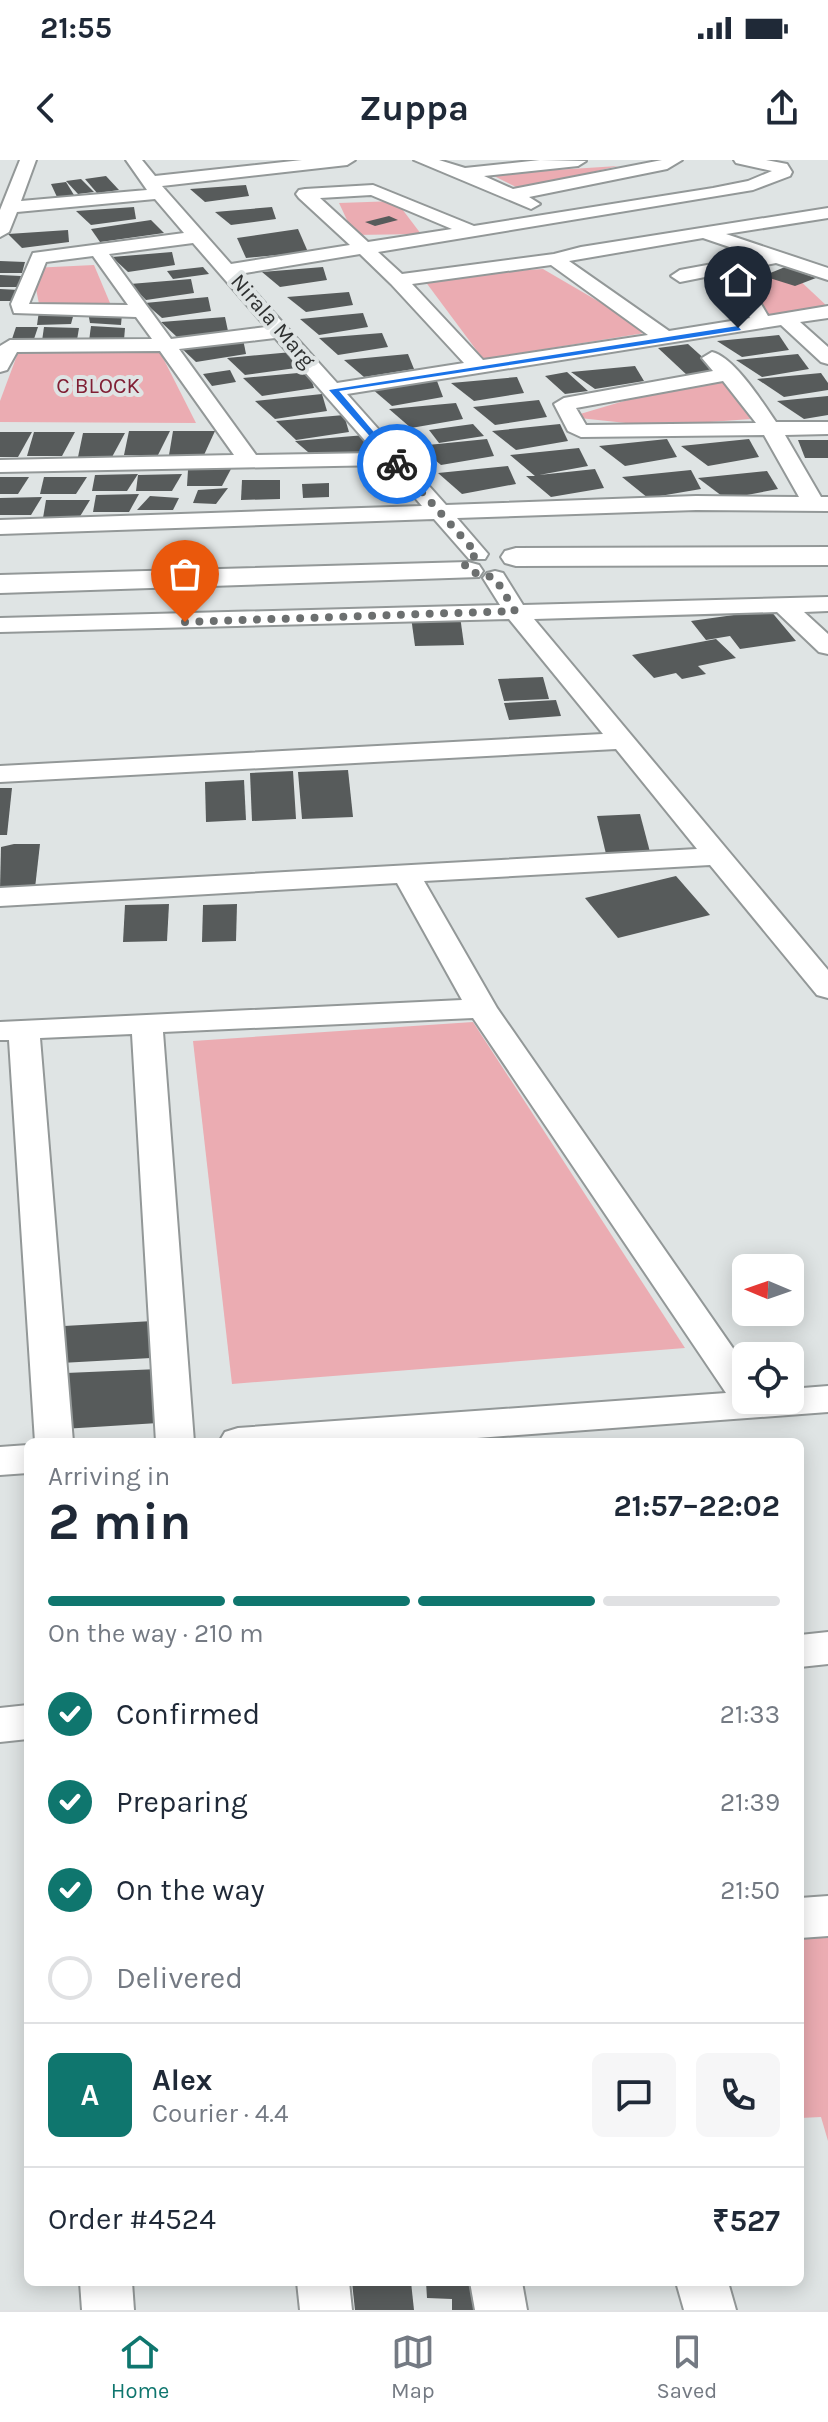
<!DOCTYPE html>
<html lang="en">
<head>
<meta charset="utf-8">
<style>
	body { margin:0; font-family:Karla,sans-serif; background:#f6f6f7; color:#1f2937; height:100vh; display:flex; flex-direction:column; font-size:30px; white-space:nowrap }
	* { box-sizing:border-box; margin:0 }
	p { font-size:26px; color:#747a83 }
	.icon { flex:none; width:44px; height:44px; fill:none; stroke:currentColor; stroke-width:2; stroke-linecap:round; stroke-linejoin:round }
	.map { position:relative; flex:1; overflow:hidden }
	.side { position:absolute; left:24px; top:1278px; width:780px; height:848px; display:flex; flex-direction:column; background:#fff; border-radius:12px; box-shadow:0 4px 20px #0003 }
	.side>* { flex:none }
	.needle { width:52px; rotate:272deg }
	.tools { position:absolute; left:732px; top:1094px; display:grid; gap:16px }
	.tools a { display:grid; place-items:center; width:72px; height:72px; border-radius:12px; background:#fff; box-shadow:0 4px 20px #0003; font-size:40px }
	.pin { position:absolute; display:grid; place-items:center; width:68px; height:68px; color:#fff; margin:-82px -34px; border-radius:50% 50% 50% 0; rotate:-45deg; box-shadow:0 0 8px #0007 }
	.pin .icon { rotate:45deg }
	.courier { position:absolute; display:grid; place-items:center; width:80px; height:80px; margin:-40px; border:6px solid #1a73e8; border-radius:50%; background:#fff; color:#222; box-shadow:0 2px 10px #0007 }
	.overview em { font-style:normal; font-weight:700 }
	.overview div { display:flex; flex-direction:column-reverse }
	.overview { display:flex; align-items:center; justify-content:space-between; height:136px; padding:0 24px }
	h1 { font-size:52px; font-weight:700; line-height:60px }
	.bar { display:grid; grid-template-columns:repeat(4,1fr); gap:12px 8px; align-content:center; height:96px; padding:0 24px }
	.bar i { height:10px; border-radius:6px; background:#e0e1e3 }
	.bar .selected { background:#0f766e }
	.bar p { grid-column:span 4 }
	.line { display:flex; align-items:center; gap:20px; padding:0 24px; border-top:2px solid #e0e1e3 }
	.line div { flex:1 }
	.round { display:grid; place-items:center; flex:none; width:84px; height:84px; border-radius:12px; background:#f6f6f7 }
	ol { padding:0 24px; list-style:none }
	li { display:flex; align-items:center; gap:24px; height:88px }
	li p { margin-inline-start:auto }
	li .icon { padding:8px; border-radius:50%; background:#0f766e; color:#fff; stroke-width:4 }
	li:last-child { color:#747a83 }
	li i { width:44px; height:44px; border:4px solid #e0e1e3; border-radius:50% }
	.status { display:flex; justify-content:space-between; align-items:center; height:56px; padding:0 40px; background:#fff; direction:ltr }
	.status svg { height:22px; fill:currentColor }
	header { display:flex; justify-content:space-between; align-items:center; height:104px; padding:0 24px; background:#fff; font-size:36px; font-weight:700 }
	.menu { display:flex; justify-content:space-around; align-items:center; height:112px; border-top:2px solid #e0e1e3; background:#fff; font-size:22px; color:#747a83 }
	.menu a { display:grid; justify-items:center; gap:4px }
	.menu .selected { color:#0f766e }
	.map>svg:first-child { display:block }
	.green { fill:#ebacb2 }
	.building { fill:#575b5b }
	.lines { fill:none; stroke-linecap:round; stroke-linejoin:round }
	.minor-casing { stroke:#939898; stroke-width:4 }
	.highway-casing { stroke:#939898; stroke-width:4 }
	.minor { fill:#fff; fill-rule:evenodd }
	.highway { fill:#fff; fill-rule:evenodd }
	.route { fill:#1a73e8 }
	.done { stroke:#6c6f6f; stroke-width:8; stroke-dasharray:0 14.4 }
	.labels { text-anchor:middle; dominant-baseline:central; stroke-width:8; stroke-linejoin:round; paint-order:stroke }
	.far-street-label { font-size:22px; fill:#2e3030; stroke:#dfe4e4 }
	.far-park-label { font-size:22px; fill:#801f34; stroke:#dfe4e4 }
</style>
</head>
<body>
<div class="status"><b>21:55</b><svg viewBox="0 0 49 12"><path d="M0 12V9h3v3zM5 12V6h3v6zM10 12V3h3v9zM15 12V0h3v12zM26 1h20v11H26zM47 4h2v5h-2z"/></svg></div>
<header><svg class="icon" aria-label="back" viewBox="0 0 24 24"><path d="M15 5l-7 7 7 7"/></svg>Zuppa<svg class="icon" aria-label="share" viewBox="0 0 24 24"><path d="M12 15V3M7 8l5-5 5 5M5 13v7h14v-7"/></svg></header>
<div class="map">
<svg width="828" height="2150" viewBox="0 0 828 2150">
	<rect width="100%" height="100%" fill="#dfe4e4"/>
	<g class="green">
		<polygon points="618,6 520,29 490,14"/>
		<polygon points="396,41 421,74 354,75 339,43"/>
		<polygon points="94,105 110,143 39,144 32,108"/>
		<polygon points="543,109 651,172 483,199 422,117"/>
		<polygon points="795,116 828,147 828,154 765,155 736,119"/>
		<polygon points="19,190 159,190 196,263 0,262 0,241"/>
		<polygon points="722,222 751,259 654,266 570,257 661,230"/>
		<polygon points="473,862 685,1188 232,1224 193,881"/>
		<polygon points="828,1775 828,1981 821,1957 800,1958 800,1779"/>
	</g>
	<g class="building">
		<polygon points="106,16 119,30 97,33 85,19"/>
		<polygon points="81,19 94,32 78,34 66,21"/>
		<polygon points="66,22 74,35 57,37 51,24"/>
		<polygon points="246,25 249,36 205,42 190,29"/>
		<polygon points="134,47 136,59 91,65 76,51"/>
		<polygon points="272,47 276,59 231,65 215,52"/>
		<polygon points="389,56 398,60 375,66 365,62"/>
		<polygon points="151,60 164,73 100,82 91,69"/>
		<polygon points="298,69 308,92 246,98 237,78"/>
		<polygon points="68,70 69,82 22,88 8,74"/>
		<polygon points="172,92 175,105 128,112 112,97"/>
		<polygon points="0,101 25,102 22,113 0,113"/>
		<polygon points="203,107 209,114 173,119 167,111"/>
		<polygon points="323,107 327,120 280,127 262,112"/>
		<polygon points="785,107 816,118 795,126 763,116"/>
		<polygon points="0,115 21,116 18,127 0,127"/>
		<polygon points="191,119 194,133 146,140 130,124"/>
		<polygon points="0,129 19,130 16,141 0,141"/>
		<polygon points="349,132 353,145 306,152 287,137"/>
		<polygon points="208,137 211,151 162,158 145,143"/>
		<polygon points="39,151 74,153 71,164 37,165"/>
		<polygon points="88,152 122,154 121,165 90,163"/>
		<polygon points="363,153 368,167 319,175 300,159"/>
		<polygon points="225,157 228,171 178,178 161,162"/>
		<polygon points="91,166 125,168 124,180 89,181"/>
		<polygon points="16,167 38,167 34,179 12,179"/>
		<polygon points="44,167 79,168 77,180 42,181"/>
		<polygon points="382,173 388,187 338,195 319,178"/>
		<polygon points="779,175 789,190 742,197 717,181"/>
		<polygon points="243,179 246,194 196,202 178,185"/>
		<polygon points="688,184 719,212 688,216 658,188"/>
		<polygon points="292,192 296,208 245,215 227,198"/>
		<polygon points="408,194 414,209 364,217 344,200"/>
		<polygon points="798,194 809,209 762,217 736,200"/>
		<polygon points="635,206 644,221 595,229 571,212"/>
		<polygon points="230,210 236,222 212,226 203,214"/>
		<polygon points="309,212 314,228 262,236 243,218"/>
		<polygon points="567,212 588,231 565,234 545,216"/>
		<polygon points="821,213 828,223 828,230 784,237 757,219"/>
		<polygon points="517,217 524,233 474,241 451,223"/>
		<polygon points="437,221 443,237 392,246 371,228"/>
		<polygon points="322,234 327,251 275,259 255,241"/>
		<polygon points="828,236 828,255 804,259 777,241"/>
		<polygon points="539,240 547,257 495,265 473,247"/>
		<polygon points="456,243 463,259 411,268 389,249"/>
		<polygon points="344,255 349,272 296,280 276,261"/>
		<polygon points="473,264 484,276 439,283 429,270"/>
		<polygon points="560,264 568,281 516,290 492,271"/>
		<polygon points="129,271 170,271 158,295 124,295"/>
		<polygon points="173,271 215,271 204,295 169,295"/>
		<polygon points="0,272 32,272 18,297 0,297"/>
		<polygon points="34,272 75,272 62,296 27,296"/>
		<polygon points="83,273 125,273 112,297 78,297"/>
		<polygon points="365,275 370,292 315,298 295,281"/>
		<polygon points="487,279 494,296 441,305 418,286"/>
		<polygon points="667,279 677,297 625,306 599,286"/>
		<polygon points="749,279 759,297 708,306 681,286"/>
		<polygon points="798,280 828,280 828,298 805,298"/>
		<polygon points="579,288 588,306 539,315 595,309 604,328 551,337 526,316 535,316 510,295"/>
		<polygon points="508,306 516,324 462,334 438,313"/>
		<polygon points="231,309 222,326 187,326 188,310"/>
		<polygon points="691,310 701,329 648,338 622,317"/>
		<polygon points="767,311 778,329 726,339 698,318"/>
		<polygon points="138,314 127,331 92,331 95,315"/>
		<polygon points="182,314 172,331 136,331 138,315"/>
		<polygon points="0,317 29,317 18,334 0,334"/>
		<polygon points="44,317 87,317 76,334 40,334"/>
		<polygon points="242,320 280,320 280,339 241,340"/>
		<polygon points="329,323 329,337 303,338 302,324"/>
		<polygon points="228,328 216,344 193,343 198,330"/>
		<polygon points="139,334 129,352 93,352 96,335"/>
		<polygon points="150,336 179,338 173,350 137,350"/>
		<polygon points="42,337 31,355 0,355 0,338"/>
		<polygon points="46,340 90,340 79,358 43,358"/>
		<polygon points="770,450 796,481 740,489 730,476 706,480 691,461"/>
		<polygon points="460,456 464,485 415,486 411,457"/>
		<polygon points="716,479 736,498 698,506 706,514 682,519 676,513 654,518 632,495"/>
		<polygon points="543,517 549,539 504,541 498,519"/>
		<polygon points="556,540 561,556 509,560 504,543"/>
		<polygon points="348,610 353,657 302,659 298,612"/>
		<polygon points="293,611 296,659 252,661 250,613"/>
		<polygon points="244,620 246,660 206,662 205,622"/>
		<polygon points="0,628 12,628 7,675 0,675"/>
		<polygon points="640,654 650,692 606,694 597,656"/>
		<polygon points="14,684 40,684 35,728 0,729 1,687"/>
		<polygon points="676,716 710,755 618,778 585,738"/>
		<polygon points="169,744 167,781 123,782 125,745"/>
		<polygon points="237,744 236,781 202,782 203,745"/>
		<polygon points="153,1161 151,1198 61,1203 64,1166"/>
		<polygon points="159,1209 158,1263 63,1269 66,1213"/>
		<polygon points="352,2122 411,2122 414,2150 355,2150"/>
		<polygon points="426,2122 486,2122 499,2150 452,2150 452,2139 427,2138"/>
	</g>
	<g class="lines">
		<defs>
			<g id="minor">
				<path d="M20,0H36L21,41L147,30L126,0H142L155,16L302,0H355L347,5L162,26L231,104L350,85L299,38L296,34L299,30L305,29L373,25L474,66L713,28L748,21L772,11L736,3L734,0H766L787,4L792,12L790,16L753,30L378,92L402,114L554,94L581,87L828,48V58L726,74L828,108V120L776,103L741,110L768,156L828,146V158L800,162L828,187V204L821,202L781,165L347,234L446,345L696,336L799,337L764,275L581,277L568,271L554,244L564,238L713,211L702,198L712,192C734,197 763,243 776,262H828V274L785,275L821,337H828V351L696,350L457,358L488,394L485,399H469L434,359L0,374V360L422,346L387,305L0,312V300L234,295L160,191L17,192L7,210L0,212V186L10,180L152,179L136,157L14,153L11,144L33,93L184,73L155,39L17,52L9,72L0,77V50ZM371,35L452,69L368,82L320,38ZM703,78L756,96L680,110L671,116L680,122L725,113L750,158L669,171L569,101ZM193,83L266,167L171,179L109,94ZM360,94L391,124L464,203L337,223L239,114ZM93,96L128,145L29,144L46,102ZM551,105L648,175L483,200L412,124ZM275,178L376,293L256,295L179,189ZM723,221L756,263L586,265L576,248Z"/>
				<polygon points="414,0 439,0 465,8 540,0 586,1 578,6 484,16 513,29 662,0 682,0 667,9 529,37 540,44 531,49"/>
				<polygon points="495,411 503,413 523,445 828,437 828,451 804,452 828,474 828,494 819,492 777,452 534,459 828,810 828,838 817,835 710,705 424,721 497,848 746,1207 746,1240 790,1240 790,1229 828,1226 828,1252 424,1282 219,1282 225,1272 238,1268 726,1233 473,858 163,872 194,1282 156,1282 132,874 40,878 73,1282 35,1282 9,880 0,880 0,862 462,840 397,723 0,746 0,728 697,689 616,589 0,622 0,606 603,574 509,459 0,472 0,458 500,445 483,418 487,413"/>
				<polygon points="28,1285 28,1313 0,1315 0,1287"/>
				<polygon points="828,1472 828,1504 800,1507 800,1475"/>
				<polygon points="28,1545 28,1579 0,1582 0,1548"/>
				<polygon points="828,1736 828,1776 800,1778 800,1738"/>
				<polygon points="80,2122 132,2122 134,2150 82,2150"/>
				<polygon points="297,2122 349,2122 352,2150 300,2150"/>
				<polygon points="470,2122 522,2122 527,2150 475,2150"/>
				<polygon points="676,2122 728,2122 736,2150 684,2150"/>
			</g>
			<g id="highway">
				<polygon points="828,387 828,405 516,406 505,403 501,397 505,391 516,388"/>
				<polygon points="468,402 479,405 483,411 479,417 0,433 0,415"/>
			</g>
		</defs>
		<use href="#minor" class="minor-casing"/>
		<use href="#highway" class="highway-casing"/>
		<use href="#minor" class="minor"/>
		<use href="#highway" class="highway"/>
	</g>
	<polygon class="route" points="738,166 741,170 339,231 400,303 397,307 329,230"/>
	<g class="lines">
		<polyline class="done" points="185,462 515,451 495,418 468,411 464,403 477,394 397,304"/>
	</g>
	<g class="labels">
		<g class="far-street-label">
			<text transform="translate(273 161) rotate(49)">Nirala Marg</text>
		</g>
		<g class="far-park-label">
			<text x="98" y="226">C BLOCK</text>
		</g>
	</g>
</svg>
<div class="tools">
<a><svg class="needle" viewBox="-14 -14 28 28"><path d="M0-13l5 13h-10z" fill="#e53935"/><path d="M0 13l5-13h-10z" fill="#747a83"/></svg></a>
<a><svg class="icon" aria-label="locate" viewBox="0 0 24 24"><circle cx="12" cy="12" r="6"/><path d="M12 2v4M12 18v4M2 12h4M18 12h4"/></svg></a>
</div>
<div class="pin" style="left:185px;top:462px;background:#ea580c"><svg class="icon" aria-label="bag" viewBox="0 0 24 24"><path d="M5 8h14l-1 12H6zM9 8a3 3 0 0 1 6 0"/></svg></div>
<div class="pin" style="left:738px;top:168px;background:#1f2937"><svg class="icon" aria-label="home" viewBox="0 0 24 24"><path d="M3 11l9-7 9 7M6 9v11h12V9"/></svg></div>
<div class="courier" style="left:397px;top:304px"><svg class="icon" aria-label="bike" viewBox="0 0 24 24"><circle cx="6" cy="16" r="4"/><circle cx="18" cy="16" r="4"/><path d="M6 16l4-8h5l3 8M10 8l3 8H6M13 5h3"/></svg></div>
<section class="side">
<div class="overview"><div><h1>2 min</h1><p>Arriving in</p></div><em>21:57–22:02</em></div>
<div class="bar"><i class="selected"></i><i class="selected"></i><i class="selected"></i><i></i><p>On the way · 210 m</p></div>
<ol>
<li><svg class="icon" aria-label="check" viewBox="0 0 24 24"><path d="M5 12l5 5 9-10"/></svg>Confirmed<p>21:33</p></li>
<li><svg class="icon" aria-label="check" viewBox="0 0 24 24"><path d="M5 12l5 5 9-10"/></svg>Preparing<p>21:39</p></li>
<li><svg class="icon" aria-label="check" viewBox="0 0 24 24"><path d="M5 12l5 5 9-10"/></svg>On the way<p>21:50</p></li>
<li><i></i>Delivered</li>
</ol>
<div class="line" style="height:144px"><b class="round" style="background:#0f766e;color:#fff">A</b><div><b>Alex</b><p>Courier · 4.4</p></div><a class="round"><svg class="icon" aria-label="chat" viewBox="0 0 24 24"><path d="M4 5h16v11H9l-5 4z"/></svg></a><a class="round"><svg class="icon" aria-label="phone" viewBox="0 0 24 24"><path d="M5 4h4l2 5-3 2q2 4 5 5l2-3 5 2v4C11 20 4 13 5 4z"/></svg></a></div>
<div class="line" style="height:104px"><div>Order #4524</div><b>₹527</b></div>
</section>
</div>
<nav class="menu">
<a class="selected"><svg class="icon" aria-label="home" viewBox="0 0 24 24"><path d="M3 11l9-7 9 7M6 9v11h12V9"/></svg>Home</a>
<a><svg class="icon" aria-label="map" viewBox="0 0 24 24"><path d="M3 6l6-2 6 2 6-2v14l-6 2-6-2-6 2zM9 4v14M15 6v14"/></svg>Map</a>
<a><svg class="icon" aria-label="saved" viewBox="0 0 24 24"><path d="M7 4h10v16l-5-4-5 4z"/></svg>Saved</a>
</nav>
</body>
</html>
